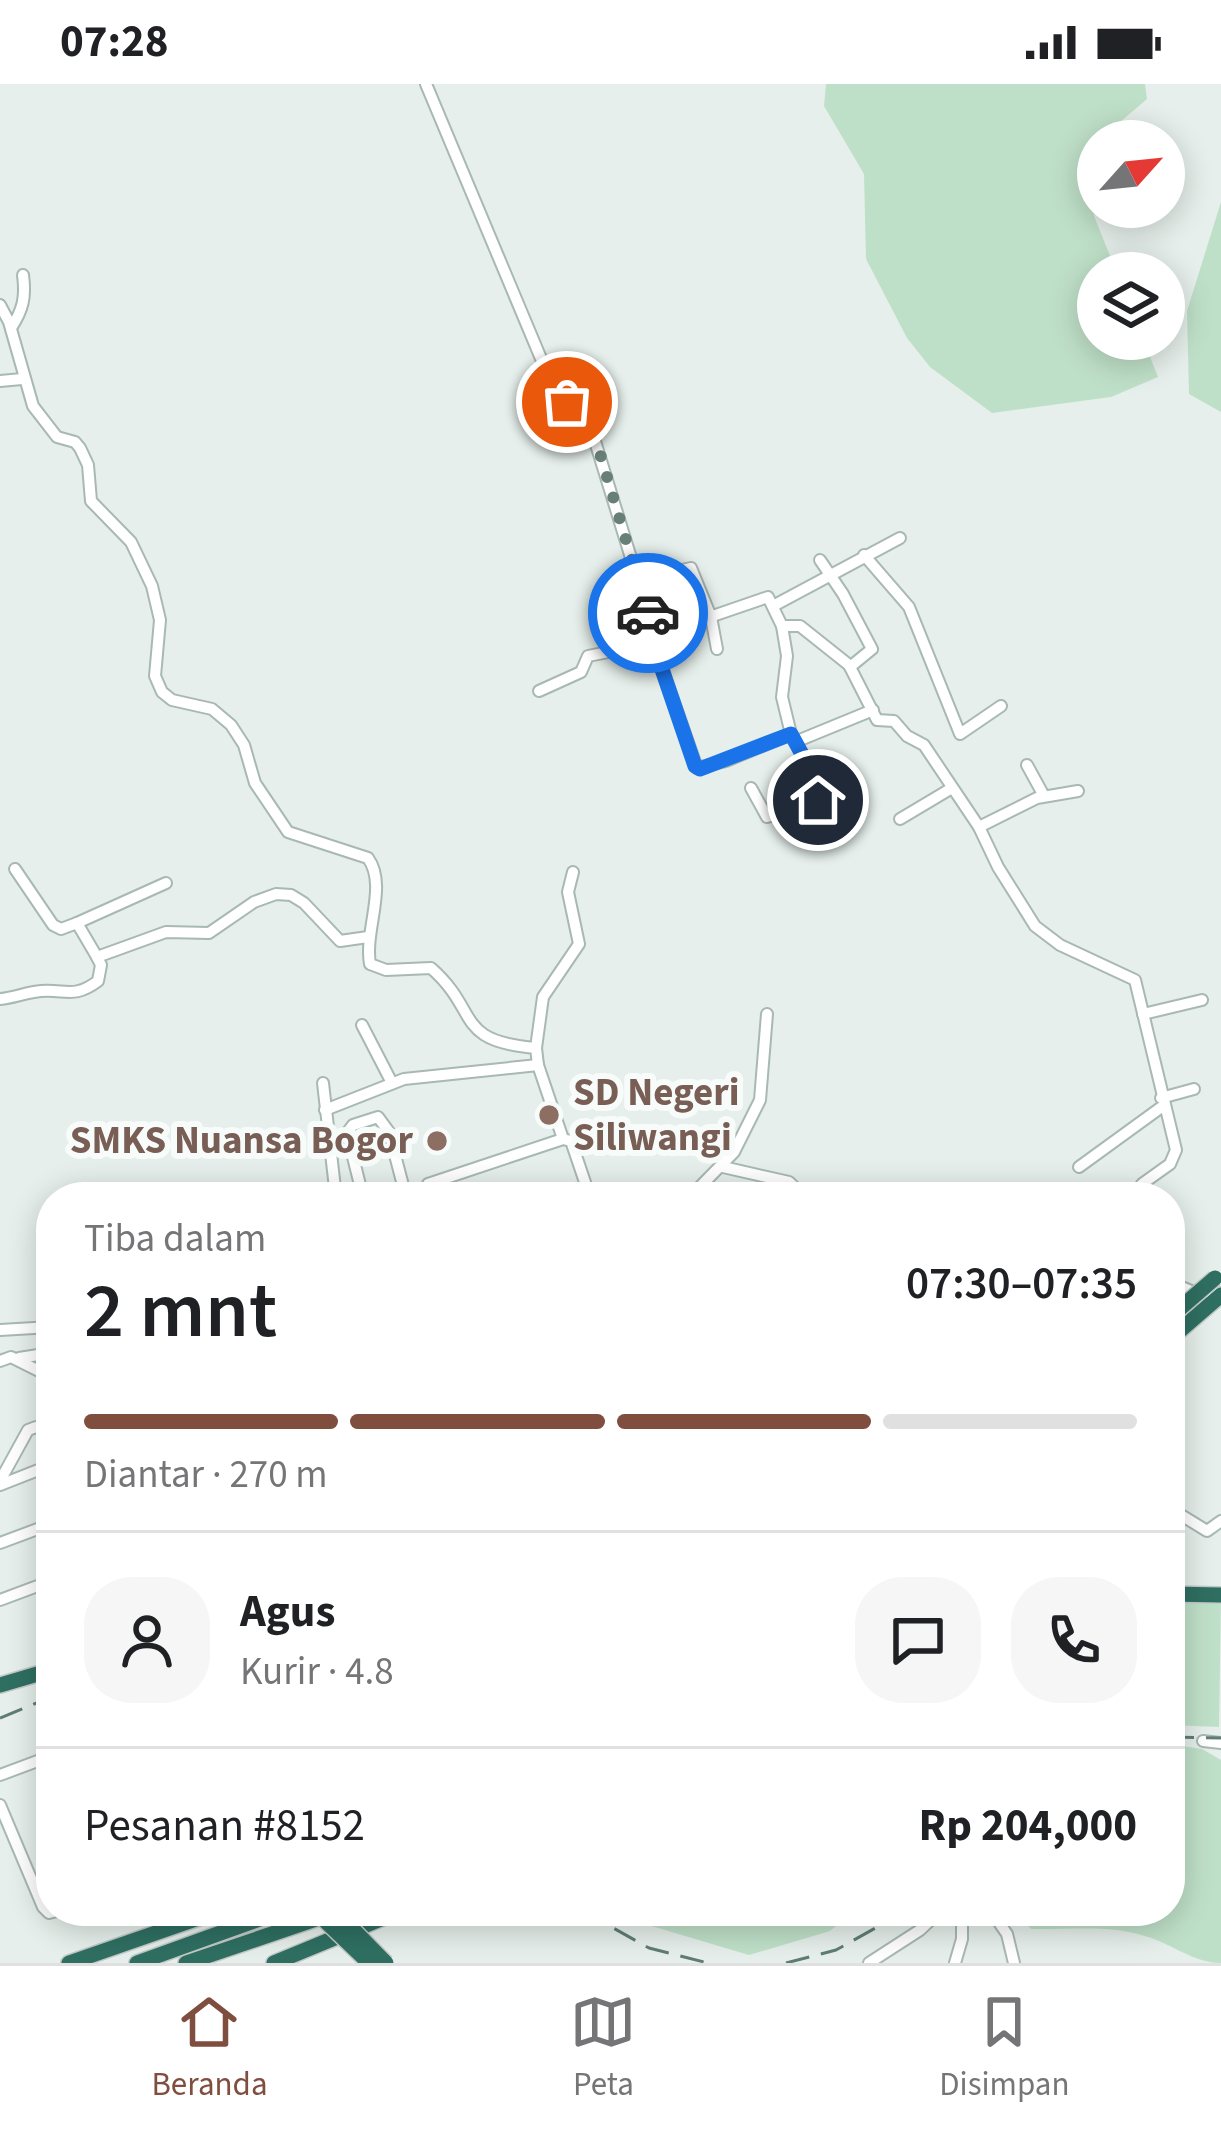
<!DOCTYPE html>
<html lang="id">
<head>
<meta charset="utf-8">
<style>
	body { margin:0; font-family:"Source Sans 3",sans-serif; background:#f6f6f6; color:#202124; height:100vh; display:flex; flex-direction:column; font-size:45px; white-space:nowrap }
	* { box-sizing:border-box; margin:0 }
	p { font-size:39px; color:#757577 }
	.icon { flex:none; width:66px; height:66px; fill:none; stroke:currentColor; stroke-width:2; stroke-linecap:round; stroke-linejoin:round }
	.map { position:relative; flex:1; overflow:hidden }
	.drawer { position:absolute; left:36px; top:1098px; width:1149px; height:744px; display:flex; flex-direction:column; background:#fff; border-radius:48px; box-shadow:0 6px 30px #0003 }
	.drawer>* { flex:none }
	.needle { width:78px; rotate:63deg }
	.controls { position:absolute; left:1077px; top:36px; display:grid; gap:24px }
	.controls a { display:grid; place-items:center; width:108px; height:108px; border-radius:50%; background:#fff; box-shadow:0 6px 30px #0003; font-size:60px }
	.pin { position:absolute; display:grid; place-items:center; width:102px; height:102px; color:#fff; margin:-51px; border:6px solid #fff; border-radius:50%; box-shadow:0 3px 12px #0007 }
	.courier { position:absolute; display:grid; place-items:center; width:120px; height:120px; margin:-60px; border:9px solid #1a73e8; border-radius:50%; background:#fff; color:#222; box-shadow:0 3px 15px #0007 }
	.summary em { font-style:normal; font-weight:600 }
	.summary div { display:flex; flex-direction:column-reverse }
	.summary { display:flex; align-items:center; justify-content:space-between; height:204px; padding:0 48px }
	h1 { font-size:78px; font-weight:600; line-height:90px }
	.bar { display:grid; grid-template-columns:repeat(4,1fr); gap:18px 12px; align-content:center; height:144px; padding:0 48px }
	.bar i { height:15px; border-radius:9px; background:#e0e0e0 }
	.bar .on { background:#7f4e3f }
	.bar p { grid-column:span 4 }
	.line { display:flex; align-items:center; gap:30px; padding:0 48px; border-top:3px solid #e0e0e0 }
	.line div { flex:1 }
	.round { display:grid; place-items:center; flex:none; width:126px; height:126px; border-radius:48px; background:#f6f6f6 }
	.status { display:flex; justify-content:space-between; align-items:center; height:84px; padding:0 60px; background:#fff; direction:ltr }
	.status svg { height:33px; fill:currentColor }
	.menu { display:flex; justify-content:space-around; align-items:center; height:168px; border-top:3px solid #e0e0e0; background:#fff; font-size:33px; color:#757577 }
	.menu a { display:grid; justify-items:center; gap:6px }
	.menu .on { color:#7f4e3f }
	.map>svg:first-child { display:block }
	.green { fill:#bfe0c8 }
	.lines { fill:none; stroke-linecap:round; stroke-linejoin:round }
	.minor-casing { stroke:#a8b8b2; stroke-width:14 }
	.highway-casing { stroke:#c2cac8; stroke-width:18 }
	.minor { stroke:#fff; stroke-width:10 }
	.highway { stroke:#2f6f62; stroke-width:15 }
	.rail { stroke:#5f7d75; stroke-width:3; stroke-dasharray:24 12; stroke-linecap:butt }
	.highway-bridge-casing { stroke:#c2cac8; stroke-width:18; stroke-linecap:butt }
	.highway-bridge { stroke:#2f6f62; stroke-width:15 }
	.done { stroke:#687f78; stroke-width:12; stroke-dasharray:0 21.6 }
	.route { stroke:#1a73e8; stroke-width:15 }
	.education-dot { fill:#8d6e63; stroke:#f7fbf9; stroke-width:4.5 }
	.labels { text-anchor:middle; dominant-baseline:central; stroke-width:12; stroke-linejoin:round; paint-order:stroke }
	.education-label { font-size:39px; font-weight:bold; fill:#785e54; stroke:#f7fbf9; text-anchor:start }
</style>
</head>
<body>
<div class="status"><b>07:28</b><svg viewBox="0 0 49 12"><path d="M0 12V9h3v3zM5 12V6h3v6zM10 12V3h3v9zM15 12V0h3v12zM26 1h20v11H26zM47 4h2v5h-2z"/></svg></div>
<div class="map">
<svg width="1221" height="1879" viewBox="0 0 1221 1879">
	<rect width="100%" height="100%" fill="#e6efeb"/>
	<g class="green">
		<polygon points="826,0 1145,0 1147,15 1106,50 1105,57 1098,57 1094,132 1117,189 1098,189 1098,255 1143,255 1158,293 1111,313 992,329 930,283 907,254 866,175 864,90 824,22"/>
		<polygon points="1221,118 1221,328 1189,310 1187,227"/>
		<polygon points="1170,1511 1221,1513 1219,1643 1170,1641"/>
		<path d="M1170,1660L1202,1665L1221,1676V1879C1194,1879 1174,1861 1148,1853C1111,1840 1069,1846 1031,1845L1025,1838L1029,1827H1170Z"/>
		<polygon points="601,1827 854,1827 830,1847 749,1871"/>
	</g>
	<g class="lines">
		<defs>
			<g id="minor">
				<polyline points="426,0 555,308 582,333 594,354 652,542 701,536 768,513 782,542 800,542 849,581 877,636 894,637 907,652 924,661 979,743 998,783 1035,842 1060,861 1135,896 1176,1066 1170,1080 1142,1100 1142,1113"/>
				<path d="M0,221L9,238L33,322L57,353L75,358L80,364L88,381L91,417L131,458L152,502L160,536L155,592L162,608L172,616L212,625L231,641L244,661L255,699L288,748L368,774C388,802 364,846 370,880L386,886L431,884C481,928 453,957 536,964L538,981L563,1055"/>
				<path d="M11,244C23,226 26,213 23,191"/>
				<polyline points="0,297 22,295"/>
				<polyline points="864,471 909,523 960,650 1001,622"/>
				<polyline points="820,476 843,510 872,565 850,583"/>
				<polyline points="638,496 691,484 711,533 717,565"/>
				<polyline points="773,522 900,454"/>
				<polyline points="653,558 697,684 726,677 791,650"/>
				<polyline points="539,607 581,588 588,572 649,560 656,552"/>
				<polyline points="795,658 873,626"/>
				<polyline points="1027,681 1044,712"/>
				<polyline points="751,704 767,733 813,721 818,715 810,685 791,650 782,613 787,572 782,542"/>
				<polyline points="900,735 952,704"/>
				<polyline points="979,743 1037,714 1078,707"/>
				<polyline points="15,785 53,841 61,845 77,839 97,873"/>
				<polyline points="77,839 166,799"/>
				<path d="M0,915C14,914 27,908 41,907C66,905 74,915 98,897L101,881L97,873L166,848L209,849L254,818L276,810L291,811L304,819L340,857L368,853"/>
				<polyline points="1143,930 1202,916"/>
				<polyline points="362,941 392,999"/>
				<polyline points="536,964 543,913 579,860 568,808 573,788"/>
				<polyline points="323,999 336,1113"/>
				<polyline points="1161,1014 1194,1005"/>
				<polyline points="325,1026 404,995 538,981"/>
				<polyline points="723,1083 789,1098 805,1113"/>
				<polyline points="1079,1083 1163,1022"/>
				<polyline points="363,1113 347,1049 353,1041 378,1033 389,1048 406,1113"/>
				<polyline points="425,1113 428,1100 563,1055 571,1057 590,1113"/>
				<polyline points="690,1113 734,1068 760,1016 767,930"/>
				<polyline points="1170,1198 1191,1207 1221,1210"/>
				<polyline points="0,1246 51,1243"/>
				<polyline points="19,1274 51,1269"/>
				<polyline points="0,1277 11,1273 51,1293"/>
				<polyline points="0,1397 28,1346 36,1343 51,1351"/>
				<polyline points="0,1401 51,1381"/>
				<polyline points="1170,1431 1181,1431 1207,1447 1221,1437"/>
				<polyline points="0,1459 51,1440"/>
				<polyline points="0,1516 51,1497"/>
				<polyline points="1203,1657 1221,1659"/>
				<polyline points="0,1691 51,1672"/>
				<polyline points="0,1721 43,1823 49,1829 57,1827"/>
				<polyline points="991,1827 1007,1850 1014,1879"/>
				<polyline points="869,1879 920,1846 940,1827"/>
				<polyline points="955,1879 962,1855 962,1827"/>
			</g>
			<g id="highway">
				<polyline points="1170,1255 1221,1211"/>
				<polyline points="1170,1510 1221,1511"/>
				<polyline points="0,1601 51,1586"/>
				<polyline points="69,1879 219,1827"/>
				<polyline points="137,1879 282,1827"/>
				<polyline points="186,1879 328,1831"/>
				<polyline points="274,1879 400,1827"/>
			</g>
		</defs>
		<use href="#minor" class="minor-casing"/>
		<use href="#highway" class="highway-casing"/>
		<use href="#minor" class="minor"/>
		<use href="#highway" class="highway"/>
		<g class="rail">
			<polyline points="0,1634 51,1613"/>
			<polyline points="1170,1653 1221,1654"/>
			<polyline points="583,1827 649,1864 708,1879"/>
			<polyline points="786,1879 836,1866 906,1827"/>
		</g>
		<defs>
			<g id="highway-bridge">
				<polyline points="1170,1233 1215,1194"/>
				<polyline points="315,1827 369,1879"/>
				<polyline points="335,1827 386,1879"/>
			</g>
		</defs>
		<use href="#highway-bridge" class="highway-bridge-casing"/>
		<use href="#highway-bridge" class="highway-bridge"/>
	</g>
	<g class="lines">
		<polyline class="done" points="567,318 586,339 598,363 648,529"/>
		<polyline class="route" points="648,529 656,549 653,559 695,682 700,685 791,650 810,685 818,716"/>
	</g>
	<g class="education-dot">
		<circle cx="549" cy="1031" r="12"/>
		<circle cx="437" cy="1057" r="12"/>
	</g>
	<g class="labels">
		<g class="education-label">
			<text x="573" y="1009">SD Negeri<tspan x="573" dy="45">Siliwangi</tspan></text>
			<text x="413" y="1057" text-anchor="end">SMKS Nuansa Bogor</text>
		</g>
	</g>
</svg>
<div class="controls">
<a><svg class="needle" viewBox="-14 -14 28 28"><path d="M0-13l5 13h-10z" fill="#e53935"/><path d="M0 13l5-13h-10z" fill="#757577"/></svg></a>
<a><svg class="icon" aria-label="layers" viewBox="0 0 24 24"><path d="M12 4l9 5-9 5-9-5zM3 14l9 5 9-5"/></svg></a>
</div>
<div class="pin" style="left:567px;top:318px;background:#ea580c"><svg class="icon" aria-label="bag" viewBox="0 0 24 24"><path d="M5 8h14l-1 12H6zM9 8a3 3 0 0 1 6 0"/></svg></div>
<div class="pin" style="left:818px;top:716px;background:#1f2937"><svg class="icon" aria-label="home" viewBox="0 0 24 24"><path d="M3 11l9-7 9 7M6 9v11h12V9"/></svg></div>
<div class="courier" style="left:648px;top:529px"><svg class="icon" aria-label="car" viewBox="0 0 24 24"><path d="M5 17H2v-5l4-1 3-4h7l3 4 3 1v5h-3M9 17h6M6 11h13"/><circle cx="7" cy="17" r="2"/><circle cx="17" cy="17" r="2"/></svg></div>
<section class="drawer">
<div class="summary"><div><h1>2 mnt</h1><p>Tiba dalam</p></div><em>07:30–07:35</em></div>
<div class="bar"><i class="on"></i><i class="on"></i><i class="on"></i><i></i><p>Diantar · 270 m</p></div>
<div class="line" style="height:216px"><a class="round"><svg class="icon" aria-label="person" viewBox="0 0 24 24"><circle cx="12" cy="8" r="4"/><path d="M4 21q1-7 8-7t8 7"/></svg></a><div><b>Agus</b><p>Kurir · 4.8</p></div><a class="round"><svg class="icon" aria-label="chat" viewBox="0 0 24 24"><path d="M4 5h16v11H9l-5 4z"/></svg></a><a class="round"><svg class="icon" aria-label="phone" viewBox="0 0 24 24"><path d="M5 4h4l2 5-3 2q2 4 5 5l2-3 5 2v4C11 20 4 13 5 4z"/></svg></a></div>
<div class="line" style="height:156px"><div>Pesanan #8152</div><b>Rp 204,000</b></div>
</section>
</div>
<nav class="menu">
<a class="on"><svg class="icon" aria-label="home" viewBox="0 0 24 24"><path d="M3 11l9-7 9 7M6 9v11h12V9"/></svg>Beranda</a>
<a><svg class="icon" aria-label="map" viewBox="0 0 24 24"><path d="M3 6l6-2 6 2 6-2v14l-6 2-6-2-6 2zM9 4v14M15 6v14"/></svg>Peta</a>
<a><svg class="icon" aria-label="saved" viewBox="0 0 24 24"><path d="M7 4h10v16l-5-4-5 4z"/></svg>Disimpan</a>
</nav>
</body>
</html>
